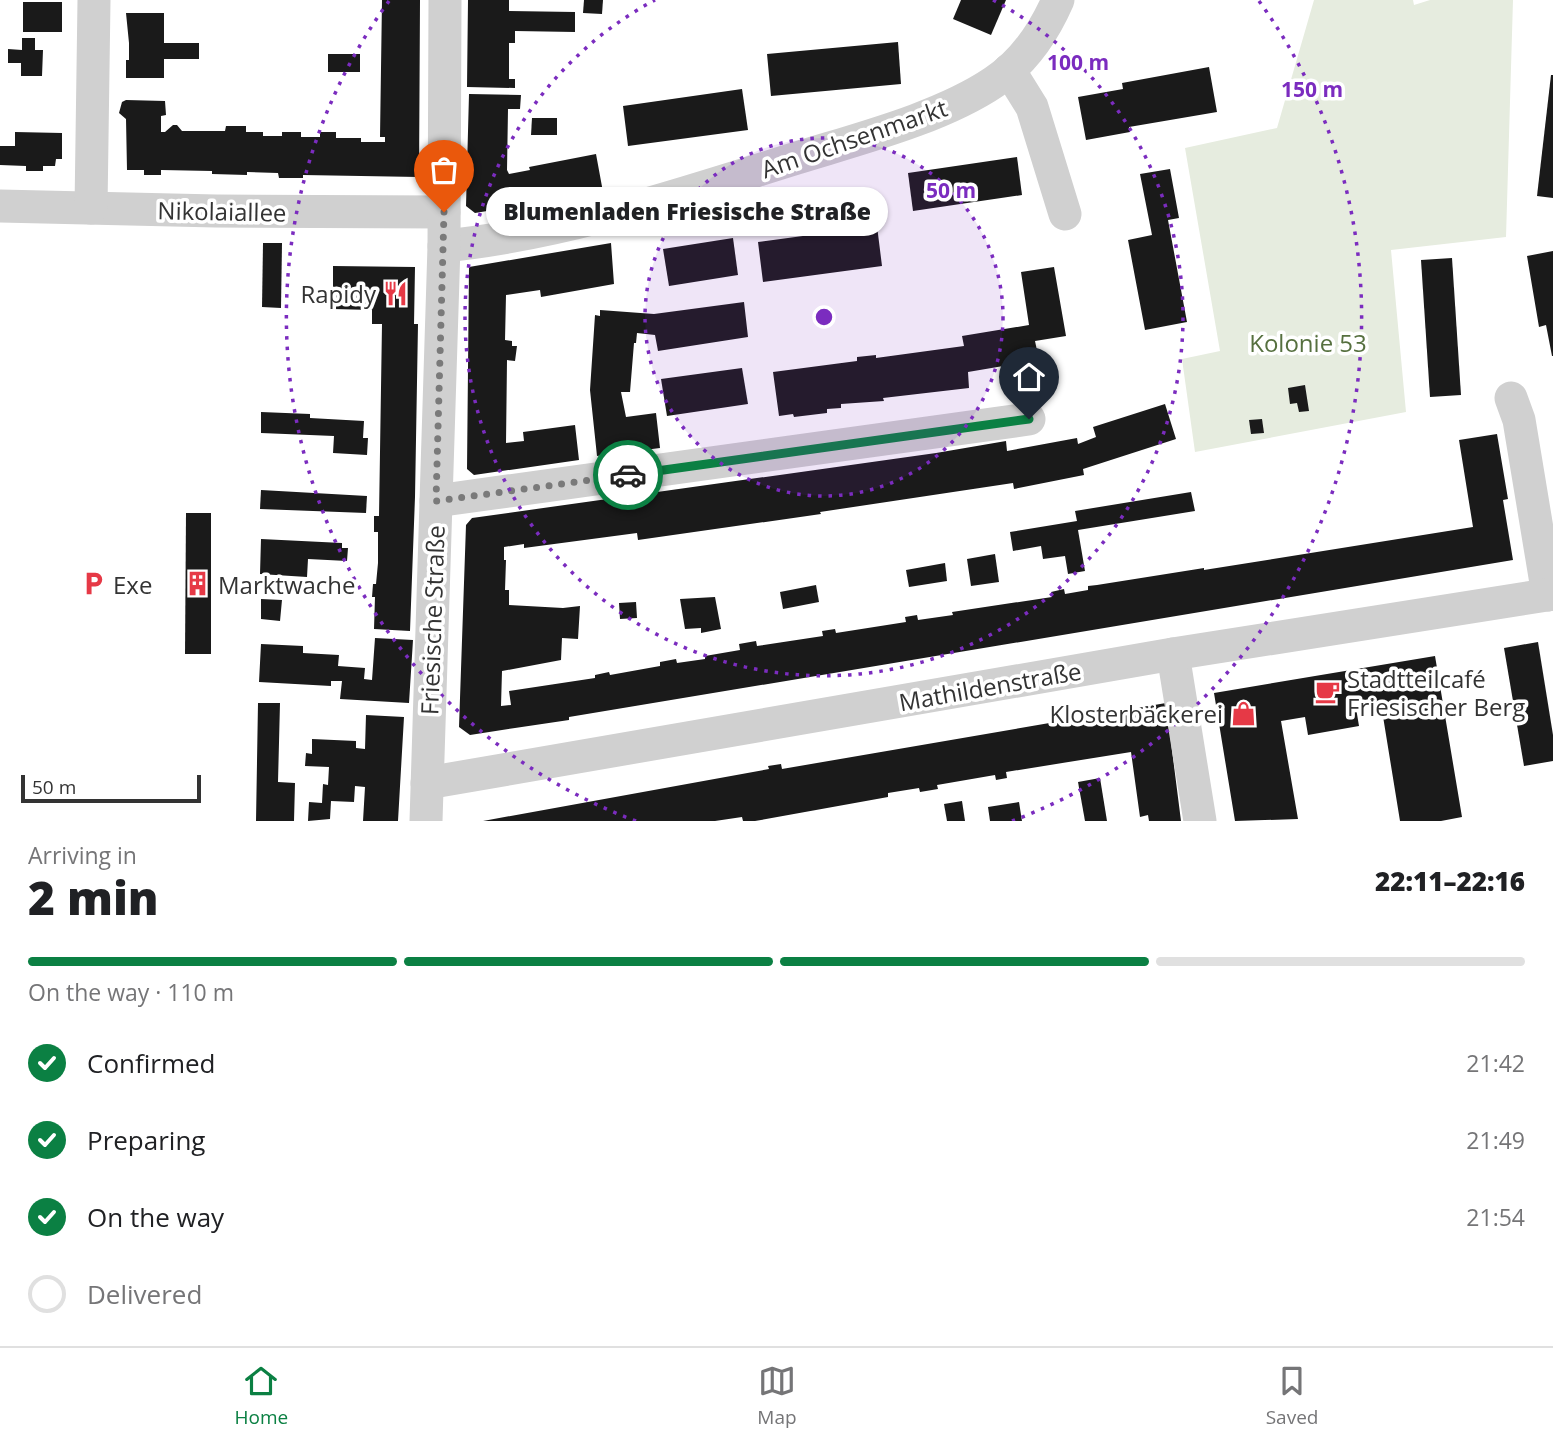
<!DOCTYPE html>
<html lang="en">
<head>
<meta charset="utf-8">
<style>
	body { margin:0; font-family:"Open Sans",sans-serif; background:#f6f6f6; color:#202124; height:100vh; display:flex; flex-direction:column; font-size:26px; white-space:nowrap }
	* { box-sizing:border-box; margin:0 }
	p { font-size:23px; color:#757577 }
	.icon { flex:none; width:38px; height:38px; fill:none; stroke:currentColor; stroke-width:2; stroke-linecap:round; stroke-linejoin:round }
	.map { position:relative; height:821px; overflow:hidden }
	.details { display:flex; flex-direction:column; background:#fff; flex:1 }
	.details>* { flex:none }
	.scale { position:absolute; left:21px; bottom:18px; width:180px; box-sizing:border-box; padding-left:7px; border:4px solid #333; border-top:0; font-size:19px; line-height:24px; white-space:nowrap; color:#333; -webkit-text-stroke:5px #fff; paint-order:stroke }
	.pin { position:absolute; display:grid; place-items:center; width:60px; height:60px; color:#fff; margin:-72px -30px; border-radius:50% 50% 50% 0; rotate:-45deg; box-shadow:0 0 7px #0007 }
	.pin .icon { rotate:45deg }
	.courier { position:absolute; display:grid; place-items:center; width:70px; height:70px; margin:-35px; border:5px solid #0b8043; border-radius:50%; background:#fff; color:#222; box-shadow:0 2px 9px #0007 }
	.bubble { position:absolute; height:49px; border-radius:24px; background:#fff; box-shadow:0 2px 5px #0004; font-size:23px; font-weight:800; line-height:49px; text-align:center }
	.summary em { font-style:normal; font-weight:800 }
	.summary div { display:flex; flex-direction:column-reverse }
	.summary { display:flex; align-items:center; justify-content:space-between; height:119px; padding:0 28px }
	h1 { font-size:46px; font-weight:800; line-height:52px }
	.bar { display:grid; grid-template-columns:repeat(4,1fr); gap:10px 7px; align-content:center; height:84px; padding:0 28px }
	.bar i { height:9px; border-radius:5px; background:#e0e0e0 }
	.bar .on { background:#0b8043 }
	.bar p { grid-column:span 4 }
	ol { padding:0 28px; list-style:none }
	li { display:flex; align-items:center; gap:21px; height:77px }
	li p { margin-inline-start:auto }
	li .icon { padding:7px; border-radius:50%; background:#0b8043; color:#fff; stroke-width:4 }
	li:last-child { color:#757577 }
	li i { width:38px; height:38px; border:4px solid #e0e0e0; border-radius:50% }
	.tab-bar { display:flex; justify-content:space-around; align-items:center; height:98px; border-top:2px solid #e0e0e0; background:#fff; font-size:19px; color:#757577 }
	.tab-bar a { display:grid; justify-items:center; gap:4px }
	.tab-bar .on { color:#0b8043 }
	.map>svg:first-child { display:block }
	.green { fill:#e6ecdf }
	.building { fill:#1a1a1a }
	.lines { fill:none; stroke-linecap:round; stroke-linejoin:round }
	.minor { stroke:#d0d0d0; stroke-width:33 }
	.done { stroke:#7a7a7a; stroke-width:7; stroke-dasharray:0 12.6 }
	.route { stroke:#0b8043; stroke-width:9 }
	.ring { fill:none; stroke:#7b2cbf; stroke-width:3.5; stroke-dasharray:3.5 7 }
	.labels { text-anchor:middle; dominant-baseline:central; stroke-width:7; stroke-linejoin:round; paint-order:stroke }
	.street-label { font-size:24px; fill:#333; stroke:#fff }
	.poi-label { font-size:24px; fill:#333; stroke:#fff; text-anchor:start }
	.park-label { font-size:24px; fill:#56703f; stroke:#fff }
	.centre { fill:#7b2cbf; stroke:#fff; stroke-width:3.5 }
	.ring-label { font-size:21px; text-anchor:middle; font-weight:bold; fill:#7b2cbf; stroke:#fff; stroke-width:7; stroke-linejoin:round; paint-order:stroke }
</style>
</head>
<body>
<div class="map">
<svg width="1553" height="821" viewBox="0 0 1553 821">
	<rect width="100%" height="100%" fill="#fff"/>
	<polygon class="green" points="1314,0 1413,0 1414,5 1430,0 1513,0 1506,237 1391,250 1406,412 1195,452 1182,359 1220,351 1185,148 1277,128"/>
	<g class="building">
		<polygon points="382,0 420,0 419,177 303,175 303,178 279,178 278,173 247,172 247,175 212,174 212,171 161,170 161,175 144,175 144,170 127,170 126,119 119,113 122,102 126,100 165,101 166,115 161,116 161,132 165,132 173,125 177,125 182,131 225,131 226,126 246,126 246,132 263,132 263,136 282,136 282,132 301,132 301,137 320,137 320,132 336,132 336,138 361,138 361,142 385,142 385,137 380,137"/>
		<polygon points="468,0 509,0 509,11 575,12 575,32 515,31 515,43 509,43 509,79 515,79 515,88 467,87"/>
		<polygon points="584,0 603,0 602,14 583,13"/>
		<polygon points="961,0 1006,0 991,35 953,19"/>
		<rect x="23" y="2" width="39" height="30"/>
		<polygon points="126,13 164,13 164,43 199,43 199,59 164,59 164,78 126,78 126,60 129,60 129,43"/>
		<polygon points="22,38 35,38 35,50 43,50 42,76 21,76 21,63 8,63 8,49 22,50"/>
		<polygon points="898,42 901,84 771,96 767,54"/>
		<rect x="328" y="54" width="32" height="18"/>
		<polygon points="1209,67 1217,112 1129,127 1130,132 1086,140 1078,97 1123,89 1122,83"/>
		<polygon points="1551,75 1553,75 1553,198 1537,196"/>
		<polygon points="742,89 748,130 628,146 623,106"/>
		<polygon points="469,94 521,95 520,109 508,109 507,170 509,174 530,170 529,167 596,154 603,192 475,213 466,206"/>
		<polygon points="532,118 557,118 557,135 531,135"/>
		<polygon points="15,132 62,133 62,159 56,159 55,166 43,166 43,171 26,171 26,166 0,165 0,146 15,146"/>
		<polygon points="1017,157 1022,195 913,211 908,173"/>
		<polygon points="1170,169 1179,218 1168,220 1187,322 1145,330 1128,240 1152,235 1140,174"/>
		<polygon points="877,226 882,266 763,282 758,242"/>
		<polygon points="733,238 738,275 669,286 663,249"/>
		<polygon points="263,243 282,243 281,308 262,307"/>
		<polygon points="611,243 614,284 541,297 540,290 506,295 505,340 512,341 512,346 517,346 515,361 507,360 506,443 524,441 523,432 575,425 579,460 474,475 467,469 469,267"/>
		<polygon points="1553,251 1553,356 1552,356 1546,325 1539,327 1527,256"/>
		<polygon points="1452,258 1461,395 1430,397 1421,260"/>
		<polygon points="333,266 415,267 414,324 418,324 415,497 410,631 374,629 375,597 372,597 373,584 376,584 378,563 378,532 374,532 374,516 379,516 382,324 372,324 372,310 333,309"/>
		<polygon points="1054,267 1066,336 1035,341 1039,360 968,372 969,388 883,398 884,401 841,404 841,408 827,409 827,413 794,417 793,414 779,416 773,372 857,361 857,357 876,355 876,358 964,346 962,336 1029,325 1021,272"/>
		<polygon points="744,302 748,337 658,351 655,335 637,333 636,343 634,343 630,392 621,392 626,417 656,413 660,448 597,456 590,390 595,315 600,316 600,310 654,314"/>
		<polygon points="742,368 748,404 667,416 661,379"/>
		<polygon points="1305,385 1309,411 1299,412 1297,403 1290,404 1288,388"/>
		<polygon points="1165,404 1176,439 1083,469 1084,475 1014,489 1013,483 820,512 821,514 638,540 637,533 524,548 524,544 504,547 504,560 506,560 505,590 509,590 509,605 563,608 580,606 578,639 562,638 561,660 502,671 501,706 511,705 509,691 595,678 595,675 609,672 610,675 660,666 660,662 676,659 677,663 705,659 705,656 740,650 739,644 756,641 757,646 823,636 822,631 835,629 836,633 906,622 905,617 917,615 918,620 953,615 952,612 1052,597 1051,592 1064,589 1065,594 1088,590 1088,586 1097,585 1204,568 1204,570 1473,527 1459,440 1497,434 1508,499 1503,500 1513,560 569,717 569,720 515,728 470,735 459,727 466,525 472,518 936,453 1006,441 1007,451 1077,438 1078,444 1096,437 1093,427"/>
		<polygon points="261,412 310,414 310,418 364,421 363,438 368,438 367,455 333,453 334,436 261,433"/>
		<polygon points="1262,419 1264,433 1251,434 1249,420"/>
		<polygon points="261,490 367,496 366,513 260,509"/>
		<polygon points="1191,492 1195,511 1078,530 1085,571 1068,574 1065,556 1043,559 1041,546 1013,551 1010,532 1077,521 1075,511"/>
		<polygon points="186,513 211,513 211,654 185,654"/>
		<polygon points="261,539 342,543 342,548 348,548 347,561 308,559 307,577 260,574"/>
		<polygon points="995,554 999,582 971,586 967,559"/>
		<polygon points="945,563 947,581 909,587 906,570"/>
		<polygon points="816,585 819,602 783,609 780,592"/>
		<polygon points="715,597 721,629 701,633 701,628 685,629 680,599"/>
		<polygon points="261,599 282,600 280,621 261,619"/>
		<polygon points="636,602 637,618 620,619 619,603"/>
		<polygon points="375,638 413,640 409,703 340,699 342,681 331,681 331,686 259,682 261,644 303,646 303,653 339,655 338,666 365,668 364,679 372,680"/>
		<polygon points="1538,642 1553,735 1553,761 1524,766 1504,648"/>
		<polygon points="1435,656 1462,817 1441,821 1400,821 1381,704 1356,708 1359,726 1308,735 1305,717 1281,721 1298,819 1235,821 1214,693"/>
		<polygon points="258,703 280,703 278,782 295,783 294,821 256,821"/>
		<polygon points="1166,703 1181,821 1149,821 1148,815 1140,817 1131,752 1006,772 1007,778 996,780 995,775 937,785 938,789 920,792 919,788 888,793 888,797 755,821 743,821 742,817 715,821 483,821 769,769 768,766 781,764 782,769"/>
		<polygon points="366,715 404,717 398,821 363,821 365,787 355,786 354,802 331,801 330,819 308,821 309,802 322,803 323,784 328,785 329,767 305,766 306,753 312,754 312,739 356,741 356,748 365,749"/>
		<polygon points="1100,778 1107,821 1085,821 1078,782"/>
		<polygon points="962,801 965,821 947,821 944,804"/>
		<polygon points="1019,802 1022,821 990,821 988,807"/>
	</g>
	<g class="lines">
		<g class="minor">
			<polyline points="1009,70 1032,107 1065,214"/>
			<polyline points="0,206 216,211 444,212"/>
			<polyline points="91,208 94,0"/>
			<path d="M444,246C565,234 681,194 797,158C858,139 941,118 994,82C1024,62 1044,32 1058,0"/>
			<polyline points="1511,398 1519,420 1548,595"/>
			<polyline points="436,501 1029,419"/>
			<polyline points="1173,654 1200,821"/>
			<polyline points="427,783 1173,654 1553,594"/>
			<polyline points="426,821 444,246 445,0"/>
		</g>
	</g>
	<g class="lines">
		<polyline class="done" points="444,212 436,501 628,475"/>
		<polyline class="route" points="628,475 1029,419"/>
	</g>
	<circle cx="824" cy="317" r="179" fill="#7b2cbf" fill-opacity=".12"/>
	<g class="ring">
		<circle cx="824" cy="317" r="179"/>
		<path d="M993 0A359 359 0 1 1 655 0"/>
		<path d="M636 821A538 538 0 0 1 389 1M1259 1A538 538 0 0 1 1012 821"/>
	</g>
	<defs>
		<symbol id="restaurant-bare" viewBox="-9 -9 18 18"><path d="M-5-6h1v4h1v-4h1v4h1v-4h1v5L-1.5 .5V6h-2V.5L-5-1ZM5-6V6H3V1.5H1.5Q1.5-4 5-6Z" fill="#e63946" stroke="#fff" stroke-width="2.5" paint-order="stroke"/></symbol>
		<symbol id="parking-bare" viewBox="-9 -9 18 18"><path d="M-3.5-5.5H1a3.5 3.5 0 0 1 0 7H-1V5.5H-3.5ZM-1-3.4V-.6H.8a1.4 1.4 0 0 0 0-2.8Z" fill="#e63946" stroke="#fff" stroke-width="2.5" paint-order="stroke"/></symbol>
		<symbol id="building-bare" viewBox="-9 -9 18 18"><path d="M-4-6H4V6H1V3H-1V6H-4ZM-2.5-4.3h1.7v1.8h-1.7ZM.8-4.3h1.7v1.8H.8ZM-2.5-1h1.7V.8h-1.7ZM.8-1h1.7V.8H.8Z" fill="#e63946" stroke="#fff" stroke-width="2.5" paint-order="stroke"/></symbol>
		<symbol id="cafe-bare" viewBox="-9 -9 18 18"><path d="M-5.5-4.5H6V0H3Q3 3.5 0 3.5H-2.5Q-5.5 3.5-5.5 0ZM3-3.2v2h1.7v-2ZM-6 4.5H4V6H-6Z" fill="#e63946" stroke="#fff" stroke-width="2.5" paint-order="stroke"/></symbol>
		<symbol id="shop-bare" viewBox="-9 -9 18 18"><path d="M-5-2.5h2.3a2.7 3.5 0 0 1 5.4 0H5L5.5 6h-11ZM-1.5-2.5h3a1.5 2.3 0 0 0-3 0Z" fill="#e63946" stroke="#fff" stroke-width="2.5" paint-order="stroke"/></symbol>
	</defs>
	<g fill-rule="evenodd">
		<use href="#restaurant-bare" x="378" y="276" width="35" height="35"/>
		<use href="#parking-bare" x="76" y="566" width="35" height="35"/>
		<use href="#building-bare" x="180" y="566" width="35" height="35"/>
		<use href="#cafe-bare" x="1310" y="674" width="35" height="35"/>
		<use href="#shop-bare" x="1226" y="696" width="35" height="35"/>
	</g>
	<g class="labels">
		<g class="street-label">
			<text transform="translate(854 138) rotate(-19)">Am Ochsenmarkt</text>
			<text transform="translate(222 211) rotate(1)">Nikolaiallee</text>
			<text transform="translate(432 620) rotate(-88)">Friesische Straße</text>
			<text transform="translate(990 686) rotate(-10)">Mathildenstraße</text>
		</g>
		<g class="poi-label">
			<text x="376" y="293" text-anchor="end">Rapidy</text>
			<text x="113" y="584">Exe</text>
			<text x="218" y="584">Marktwache</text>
			<text x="1347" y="678">Stadtteilcafé<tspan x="1347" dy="28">Friesischer Berg</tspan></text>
			<text x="1223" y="713" text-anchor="end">Klosterbäckerei</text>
		</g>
		<g class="park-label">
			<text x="1308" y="342">Kolonie 53</text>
		</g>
	</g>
	<circle cx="824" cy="317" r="10" class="centre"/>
	<g class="ring-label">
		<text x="1078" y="70">100 m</text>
		<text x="1312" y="97">150 m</text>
		<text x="951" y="198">50 m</text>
	</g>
</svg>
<div class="scale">50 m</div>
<div class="pin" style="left:444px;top:212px;background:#ea580c"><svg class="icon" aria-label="bag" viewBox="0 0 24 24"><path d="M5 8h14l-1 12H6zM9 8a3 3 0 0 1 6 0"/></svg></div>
<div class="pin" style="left:1029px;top:419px;background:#1f2937"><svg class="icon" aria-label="home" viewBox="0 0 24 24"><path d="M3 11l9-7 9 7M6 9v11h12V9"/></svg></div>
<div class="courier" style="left:628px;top:475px"><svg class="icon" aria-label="car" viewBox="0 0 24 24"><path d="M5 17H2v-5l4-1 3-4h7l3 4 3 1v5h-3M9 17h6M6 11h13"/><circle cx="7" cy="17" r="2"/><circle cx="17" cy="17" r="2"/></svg></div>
<div class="bubble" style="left:486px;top:187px;width:402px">Blumenladen Friesische Straße</div>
</div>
<section class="details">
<div class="summary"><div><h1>2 min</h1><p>Arriving in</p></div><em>22:11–22:16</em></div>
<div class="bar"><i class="on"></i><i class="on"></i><i class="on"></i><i></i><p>On the way · 110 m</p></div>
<ol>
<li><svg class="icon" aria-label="check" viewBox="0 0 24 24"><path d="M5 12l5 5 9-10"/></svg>Confirmed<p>21:42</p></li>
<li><svg class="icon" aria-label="check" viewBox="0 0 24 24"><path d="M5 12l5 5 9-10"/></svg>Preparing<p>21:49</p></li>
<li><svg class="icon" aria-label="check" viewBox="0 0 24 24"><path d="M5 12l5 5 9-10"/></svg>On the way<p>21:54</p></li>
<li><i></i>Delivered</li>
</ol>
</section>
<nav class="tab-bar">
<a class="on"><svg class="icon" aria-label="home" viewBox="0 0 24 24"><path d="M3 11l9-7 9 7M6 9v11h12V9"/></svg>Home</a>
<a><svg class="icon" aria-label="map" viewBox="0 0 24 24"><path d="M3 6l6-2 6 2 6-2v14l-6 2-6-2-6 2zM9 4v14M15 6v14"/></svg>Map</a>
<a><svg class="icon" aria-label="saved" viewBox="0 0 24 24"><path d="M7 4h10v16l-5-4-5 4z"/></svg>Saved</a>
</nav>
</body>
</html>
